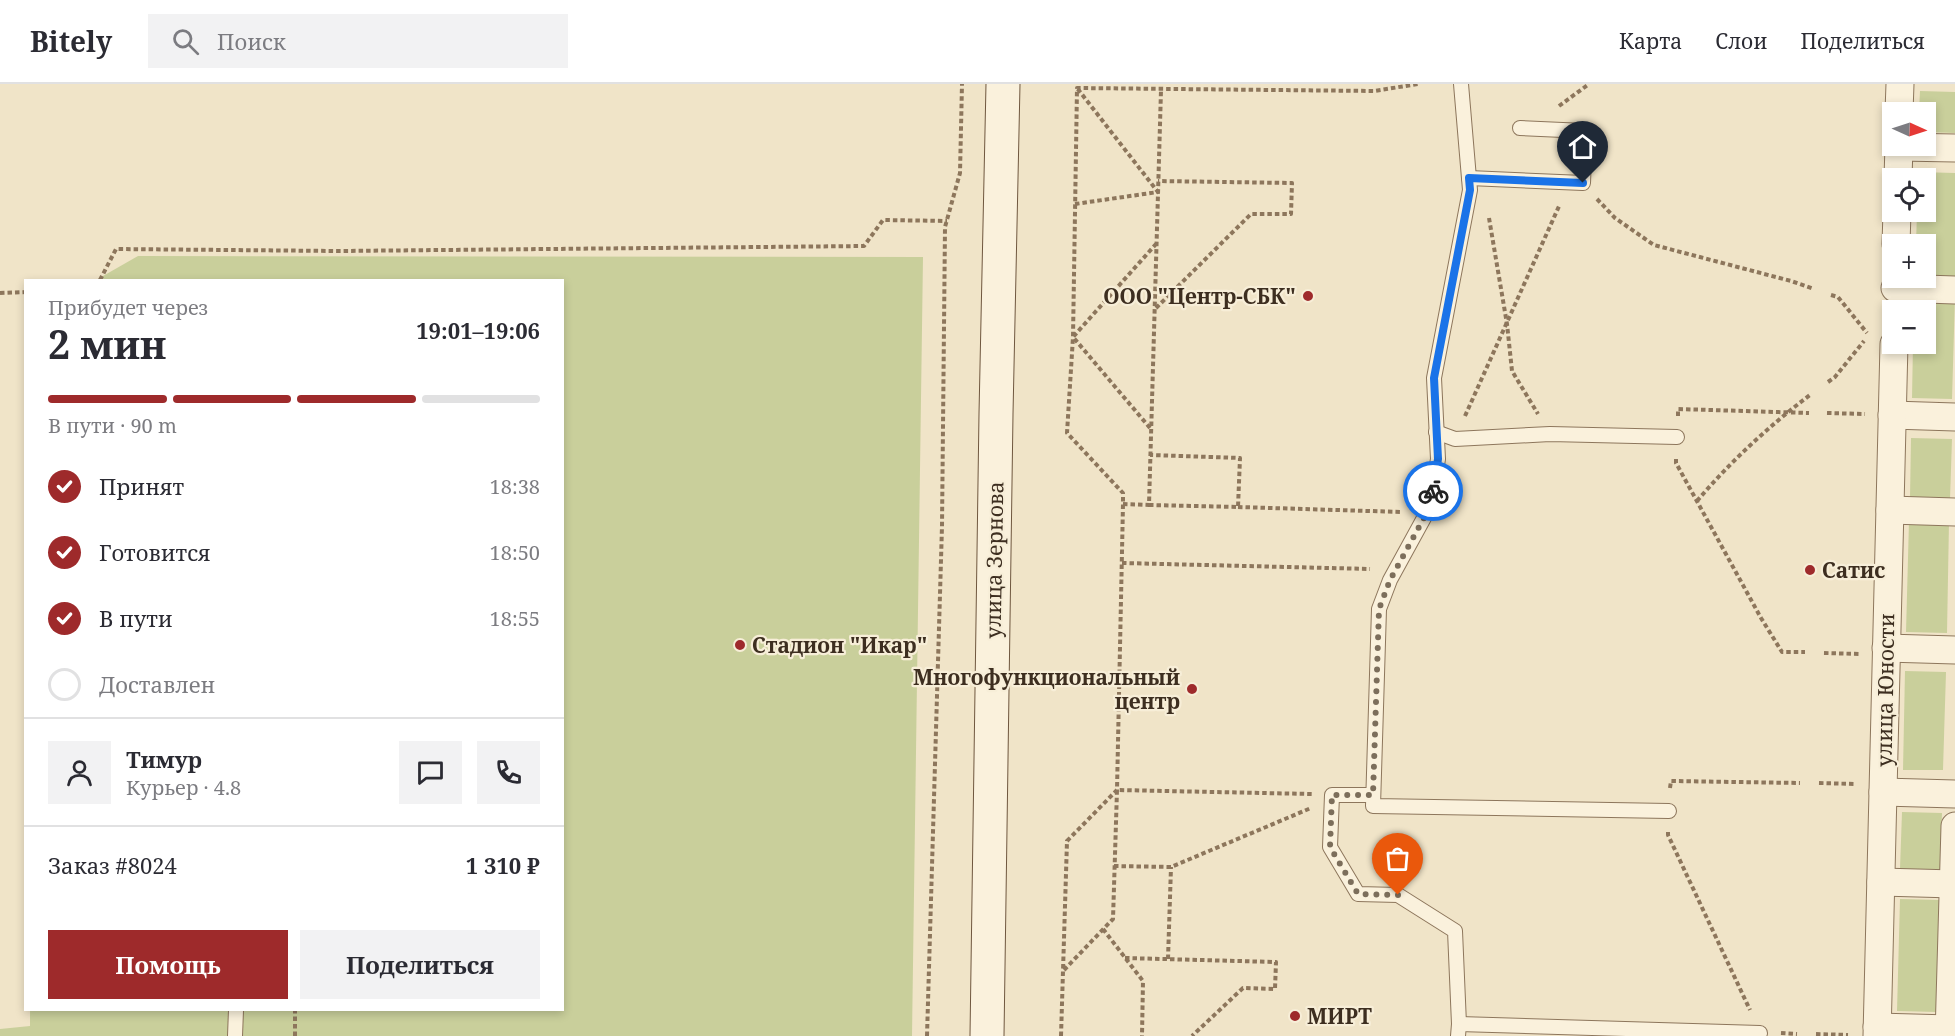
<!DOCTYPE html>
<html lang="ru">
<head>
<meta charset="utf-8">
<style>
	body { margin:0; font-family:"Noto Serif",serif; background:#f2f2f3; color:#2b2b33; height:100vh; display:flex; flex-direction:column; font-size:22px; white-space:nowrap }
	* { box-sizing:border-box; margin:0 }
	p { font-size:20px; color:#7c7c81 }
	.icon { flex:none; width:33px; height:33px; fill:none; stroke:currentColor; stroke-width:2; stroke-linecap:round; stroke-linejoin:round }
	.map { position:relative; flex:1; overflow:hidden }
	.panel { position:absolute; left:24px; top:195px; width:540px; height:732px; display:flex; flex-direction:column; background:#fff; border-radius:0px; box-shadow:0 3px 9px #0003 }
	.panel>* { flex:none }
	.needle { width:39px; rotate:93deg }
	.controls { position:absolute; left:1882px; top:18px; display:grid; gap:12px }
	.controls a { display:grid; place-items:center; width:54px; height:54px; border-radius:0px; background:#fff; box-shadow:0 3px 9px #0003; font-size:30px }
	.pin { position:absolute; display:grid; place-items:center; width:51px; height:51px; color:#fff; margin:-62px -26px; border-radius:50% 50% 50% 0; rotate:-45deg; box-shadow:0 0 6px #0007 }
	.pin .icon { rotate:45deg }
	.courier { position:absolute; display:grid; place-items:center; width:60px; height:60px; margin:-30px; border:4px solid #1a73e8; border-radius:50%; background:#fff; color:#222; box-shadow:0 2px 8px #0007 }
	.summary em { font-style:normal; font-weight:700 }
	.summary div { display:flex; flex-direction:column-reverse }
	.summary { display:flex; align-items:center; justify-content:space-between; height:102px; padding:0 24px }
	h1 { font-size:39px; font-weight:700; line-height:45px }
	.bar { display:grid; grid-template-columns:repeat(4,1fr); gap:9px 6px; align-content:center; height:72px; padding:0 24px }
	.bar i { height:8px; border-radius:4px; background:#e1e1e2 }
	.bar .on { background:#9e2a2b }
	.bar p { grid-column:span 4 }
	.line { display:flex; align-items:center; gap:15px; padding:0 24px; border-top:2px solid #e1e1e2 }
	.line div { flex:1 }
	.round { display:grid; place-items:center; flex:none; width:63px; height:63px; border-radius:0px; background:#f2f2f3 }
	ol { padding:0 24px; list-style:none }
	li { display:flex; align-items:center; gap:18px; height:66px }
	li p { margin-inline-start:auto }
	li .icon { padding:6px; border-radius:50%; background:#9e2a2b; color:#fff; stroke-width:4 }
	li:last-child { color:#7c7c81 }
	li i { width:33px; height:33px; border:3px solid #e1e1e2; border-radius:50% }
	.primary-button { display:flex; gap:12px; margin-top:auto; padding:12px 24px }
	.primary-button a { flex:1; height:69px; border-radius:0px; background:#9e2a2b; color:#fff; font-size:24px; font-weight:700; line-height:69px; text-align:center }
	.primary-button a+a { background:#f2f2f3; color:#2b2b33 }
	header { display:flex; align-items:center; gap:36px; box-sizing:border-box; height:84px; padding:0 30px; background:#fff; border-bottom:2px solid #e1e1e2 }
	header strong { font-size:28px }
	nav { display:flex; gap:33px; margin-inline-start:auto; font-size:21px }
	.search { width:420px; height:54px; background:#f2f2f3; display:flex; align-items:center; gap:15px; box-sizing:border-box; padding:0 21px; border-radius:0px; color:#7c7c81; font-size:22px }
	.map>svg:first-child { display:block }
	.green { fill:#c9cf9b }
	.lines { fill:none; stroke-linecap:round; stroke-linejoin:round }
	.lane-casing { stroke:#8d765c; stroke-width:16 }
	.street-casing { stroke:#8d765c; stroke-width:29 }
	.secondary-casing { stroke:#6f573f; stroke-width:35 }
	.path { stroke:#8d765c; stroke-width:4; stroke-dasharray:4.5 3; stroke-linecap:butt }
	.lane { stroke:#faf1dc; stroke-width:14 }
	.street { stroke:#faf1dc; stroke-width:27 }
	.secondary { stroke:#faf1dc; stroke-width:33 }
	.done { stroke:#7c6e5b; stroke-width:6; stroke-dasharray:0 10.8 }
	.route { stroke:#1a73e8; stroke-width:8 }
	.poi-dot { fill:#9e2a2b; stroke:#f7eed8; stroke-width:2 }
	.labels { text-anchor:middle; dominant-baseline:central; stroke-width:4.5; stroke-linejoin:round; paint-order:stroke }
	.poi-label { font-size:21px; font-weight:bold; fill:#3d2e20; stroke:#f7eed8; text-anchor:start }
	.street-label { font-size:21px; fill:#3d2e20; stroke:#f7eed8 }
</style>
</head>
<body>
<header>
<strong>Bitely</strong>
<div class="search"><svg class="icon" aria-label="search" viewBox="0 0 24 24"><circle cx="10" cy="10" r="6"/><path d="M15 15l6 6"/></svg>Поиск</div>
<nav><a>Карта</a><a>Слои</a><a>Поделиться</a></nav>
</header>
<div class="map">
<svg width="1955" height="952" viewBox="0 0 1955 952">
	<rect width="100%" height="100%" fill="#f0e4c8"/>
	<g class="green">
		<polygon points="1920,7 1955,8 1955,49 1926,48 1926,28 1919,28"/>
		<polygon points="1918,88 1955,89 1955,197 1926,194 1926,160 1916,160 1917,128 1926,128 1926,94 1918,94"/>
		<polygon points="138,172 923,173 912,952 0,952 0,945 30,942 30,926 562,926 562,196 96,196"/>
		<polygon points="1915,212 1955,213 1952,315 1912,314 1913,260 1926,260 1926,226 1914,226"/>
		<polygon points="1911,354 1952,355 1950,415 1910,414"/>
		<polygon points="1909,437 1949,438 1947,549 1906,548"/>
		<polygon points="1905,587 1946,588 1943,686 1903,686"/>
		<polygon points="1902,728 1942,729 1940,786 1900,785"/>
		<polygon points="1900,815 1940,816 1937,928 1897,927"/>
	</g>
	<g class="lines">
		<defs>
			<g id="lane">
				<polyline points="1461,0 1470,106 1434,294 1438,375 1430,423 1390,496 1379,525 1373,722 1669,727"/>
				<polyline points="1469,94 1583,99 1585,47 1520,44"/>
				<polyline points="1436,348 1455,355 1550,350 1677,353"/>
				<polyline points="1373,711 1332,711 1330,763 1358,810 1398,811 1455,847 1459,940"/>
				<polyline points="235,952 236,926"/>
				<polyline points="1458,952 1459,940 1760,949"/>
			</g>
			<g id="street">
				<polyline points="1899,28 1900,0"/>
				<polyline points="1899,63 1955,64"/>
				<polyline points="1898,94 1899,62"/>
				<polyline points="1896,160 1897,128"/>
				<polyline points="1895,204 1955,206"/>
				<polyline points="1892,331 1955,333"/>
				<polyline points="1890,426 1955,428"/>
				<polyline points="1886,564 1955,566"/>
				<polyline points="1883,708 1955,710"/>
				<polyline points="1881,798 1954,800"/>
				<polyline points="1877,943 1950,945"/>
				<polyline points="1877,952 1894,260"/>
				<polyline points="1949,952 1955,742"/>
			</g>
			<polyline id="secondary" points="987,952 996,330 1003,0"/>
		</defs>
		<use href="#lane" class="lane-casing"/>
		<use href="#street" class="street-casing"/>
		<use href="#secondary" class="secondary-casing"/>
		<g class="path">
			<polyline points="1559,22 1589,0"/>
			<polyline points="1597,115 1615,134 1654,161 1791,197 1814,205"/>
			<polyline points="1075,120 1158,108 1077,4"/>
			<polyline points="1489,134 1507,240 1512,287 1538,330"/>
			<polyline points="100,196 116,165 338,167 864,162 883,136 947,137"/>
			<polyline points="0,209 26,208"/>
			<polyline points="1831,211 1838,213 1867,249"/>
			<polyline points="1156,224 1251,130 1291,130 1292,99 1158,97"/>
			<polyline points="1828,298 1835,293 1864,257"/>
			<polyline points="1827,329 1865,330"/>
			<polyline points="1465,332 1560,120"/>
			<polyline points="1678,332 1678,325 1809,329"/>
			<polyline points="1150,344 1073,253 1156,160"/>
			<polyline points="1676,375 1676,379 1761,534 1782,568 1805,568"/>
			<path d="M1697,417C1729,379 1770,341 1810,311"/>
			<polyline points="1123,420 1149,421 1161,6"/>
			<polyline points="1149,421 1238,423 1240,374 1150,371"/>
			<polyline points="1238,423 1402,428"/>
			<polyline points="1122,479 1370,485"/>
			<polyline points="1824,569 1860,570"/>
			<polyline points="1819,699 1855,700"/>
			<polyline points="1670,704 1671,697 1800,699"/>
			<polyline points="1668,748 1668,751 1750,926"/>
			<polyline points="1114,782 1171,783 1311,724"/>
			<polyline points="1103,845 1143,897 1142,952"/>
			<polyline points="1125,874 1276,878 1275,905 1243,904 1192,952"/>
			<polyline points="1168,875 1171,783"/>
			<polyline points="1064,886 1113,835 1117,706 1312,710"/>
			<polyline points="1781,949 1797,950"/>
			<polyline points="1816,950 1848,951"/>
			<polyline points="295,952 295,926"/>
			<polyline points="927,952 942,442 945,143 960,89 962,0"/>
			<polyline points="1061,952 1067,757 1117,706 1123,420 1123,409 1067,349 1073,253 1077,4 1374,7 1418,0"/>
		</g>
		<use href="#lane" class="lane"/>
		<use href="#street" class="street"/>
		<use href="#secondary" class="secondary"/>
	</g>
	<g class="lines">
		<polyline class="done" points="1398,811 1358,810 1330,763 1332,711 1373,711 1379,525 1390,496 1430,423 1433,407"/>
		<polyline class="route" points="1433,407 1438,375 1434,294 1470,106 1469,94 1583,99"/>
	</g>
	<g class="poi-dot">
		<circle cx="1308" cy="212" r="6"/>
		<circle cx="1810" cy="486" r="6"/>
		<circle cx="740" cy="561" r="6"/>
		<circle cx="1192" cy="605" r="6"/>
		<circle cx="1295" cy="932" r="6"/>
	</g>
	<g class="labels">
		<g class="poi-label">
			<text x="1296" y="212" text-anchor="end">ООО "Центр-СБК"</text>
			<text x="1822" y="486">Сатис</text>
			<text x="752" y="561">Стадион "Икар"</text>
			<text x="1180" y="593" text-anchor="end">Многофункциональный<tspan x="1180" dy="24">центр</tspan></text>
			<text x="1307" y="932">МИРТ</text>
		</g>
		<g class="street-label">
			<text transform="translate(994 476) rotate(-89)">улица Зернова</text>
			<text transform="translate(1885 606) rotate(-89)">улица Юности</text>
		</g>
	</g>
</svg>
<div class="controls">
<a><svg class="needle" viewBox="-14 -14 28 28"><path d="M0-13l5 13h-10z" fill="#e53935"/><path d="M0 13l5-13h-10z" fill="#7c7c81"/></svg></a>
<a><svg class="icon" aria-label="locate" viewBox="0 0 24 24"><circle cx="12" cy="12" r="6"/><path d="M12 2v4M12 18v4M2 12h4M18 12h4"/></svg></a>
<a>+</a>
<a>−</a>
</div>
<div class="pin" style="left:1398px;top:811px;background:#ea580c"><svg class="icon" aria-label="bag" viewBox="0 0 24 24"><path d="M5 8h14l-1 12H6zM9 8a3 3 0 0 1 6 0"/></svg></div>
<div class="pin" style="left:1583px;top:99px;background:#1f2937"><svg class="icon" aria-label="home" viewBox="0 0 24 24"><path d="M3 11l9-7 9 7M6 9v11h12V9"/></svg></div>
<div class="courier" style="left:1433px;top:407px"><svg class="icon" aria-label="bike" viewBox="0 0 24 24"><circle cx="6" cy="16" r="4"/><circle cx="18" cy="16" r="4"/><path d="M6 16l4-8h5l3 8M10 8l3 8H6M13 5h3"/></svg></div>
<section class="panel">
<div class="summary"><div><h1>2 мин</h1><p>Прибудет через</p></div><em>19:01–19:06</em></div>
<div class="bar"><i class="on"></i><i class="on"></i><i class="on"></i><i></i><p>В пути · 90 m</p></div>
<ol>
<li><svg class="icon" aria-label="check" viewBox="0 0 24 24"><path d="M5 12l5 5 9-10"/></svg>Принят<p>18:38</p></li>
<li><svg class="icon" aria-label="check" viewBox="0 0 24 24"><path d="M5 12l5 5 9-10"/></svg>Готовится<p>18:50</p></li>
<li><svg class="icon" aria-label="check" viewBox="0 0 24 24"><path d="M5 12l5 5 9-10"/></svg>В пути<p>18:55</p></li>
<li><i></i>Доставлен</li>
</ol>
<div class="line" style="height:108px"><a class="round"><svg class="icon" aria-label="person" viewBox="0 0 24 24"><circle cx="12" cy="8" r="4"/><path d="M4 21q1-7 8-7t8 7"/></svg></a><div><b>Тимур</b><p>Курьер · 4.8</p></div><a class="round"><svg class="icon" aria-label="chat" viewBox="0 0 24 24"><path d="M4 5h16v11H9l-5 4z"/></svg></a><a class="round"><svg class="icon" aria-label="phone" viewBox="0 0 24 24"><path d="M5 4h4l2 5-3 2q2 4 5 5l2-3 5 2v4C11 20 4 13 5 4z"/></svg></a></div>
<div class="line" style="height:78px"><div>Заказ #8024</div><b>1 310 ₽</b></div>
<div class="primary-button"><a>Помощь</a><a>Поделиться</a></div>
</section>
</div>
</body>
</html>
